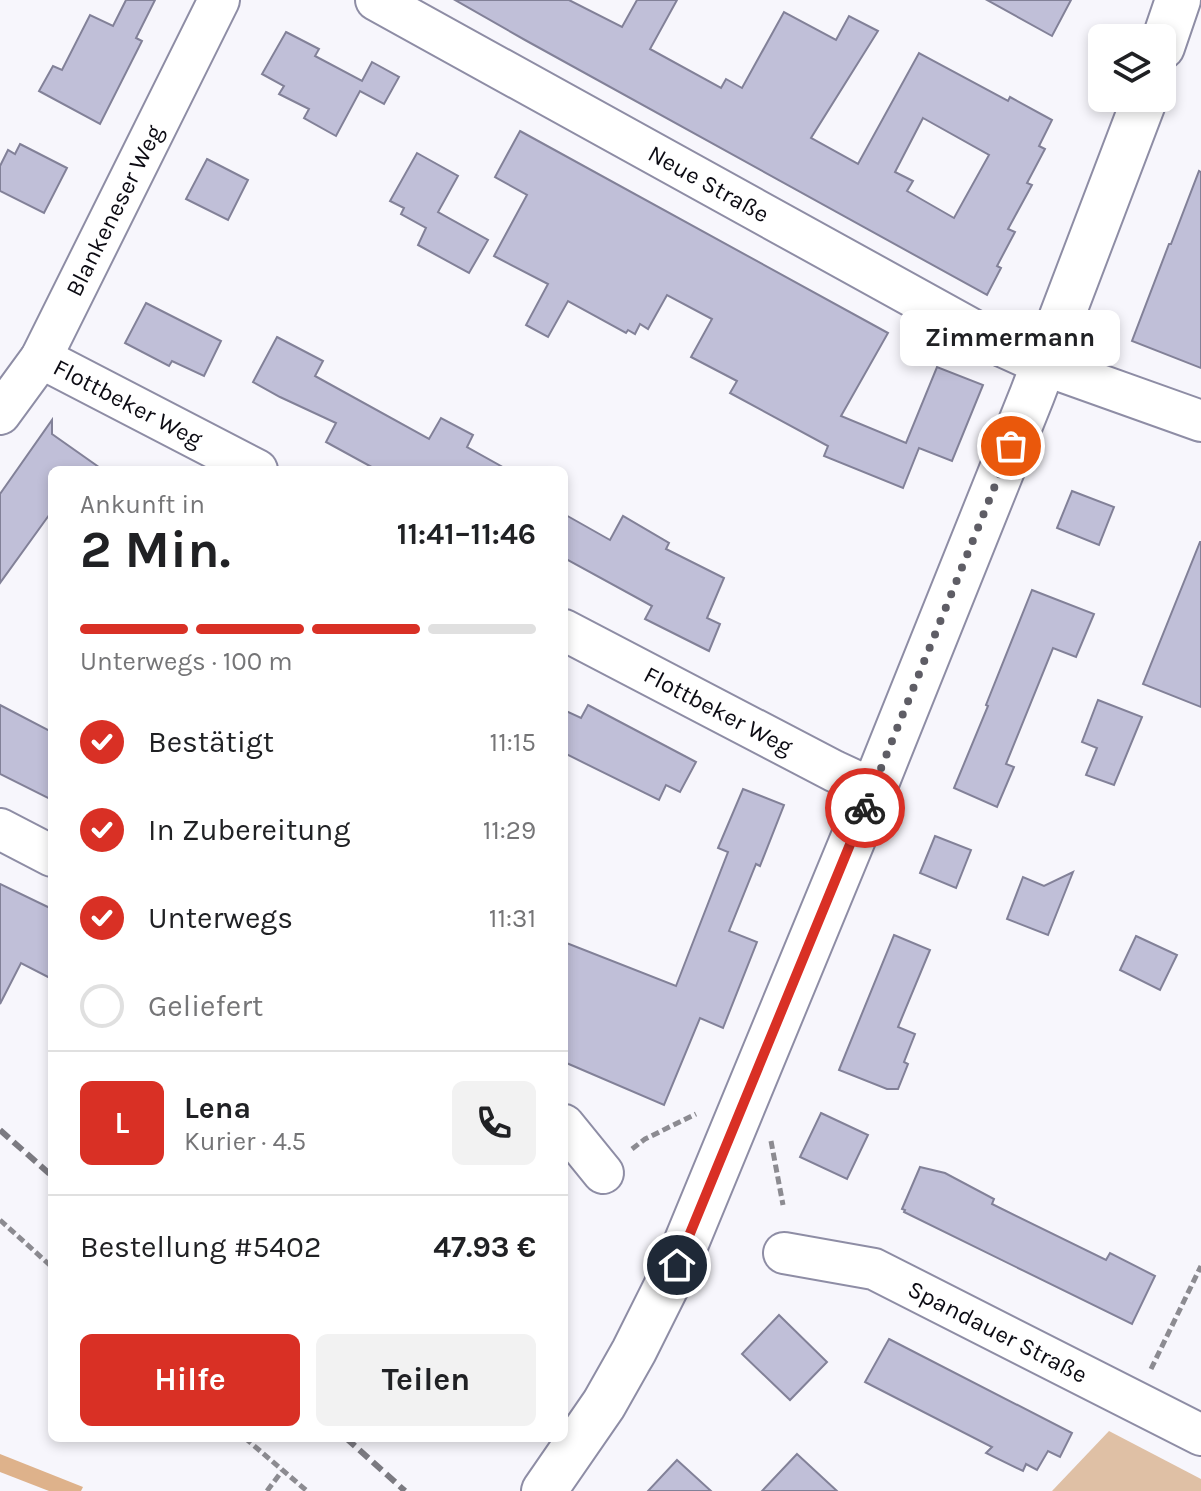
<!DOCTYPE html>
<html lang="de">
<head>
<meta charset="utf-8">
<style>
	body { margin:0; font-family:Karla,sans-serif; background:#f2f2f2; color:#202124; height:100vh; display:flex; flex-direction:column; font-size:30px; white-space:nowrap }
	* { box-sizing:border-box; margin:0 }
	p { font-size:26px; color:#757577 }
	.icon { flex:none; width:44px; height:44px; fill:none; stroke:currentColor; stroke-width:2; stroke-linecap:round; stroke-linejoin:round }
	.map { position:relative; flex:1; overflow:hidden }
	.drawer { position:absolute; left:48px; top:466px; width:520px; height:976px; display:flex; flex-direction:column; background:#fff; border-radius:12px; box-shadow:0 4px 12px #0003 }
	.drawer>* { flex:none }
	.fabs { position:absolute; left:1088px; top:24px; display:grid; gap:16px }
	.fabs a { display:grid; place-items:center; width:88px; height:88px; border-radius:12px; background:#fff; box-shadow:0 4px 12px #0003; font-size:40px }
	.pin { position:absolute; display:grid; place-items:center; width:68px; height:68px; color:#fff; margin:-34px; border:4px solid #fff; border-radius:50%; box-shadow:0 2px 8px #0007 }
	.courier { position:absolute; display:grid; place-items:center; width:80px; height:80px; margin:-40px; border:6px solid #d93025; border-radius:50%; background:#fff; color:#222; box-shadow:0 2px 10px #0007 }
	.bubble { position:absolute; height:56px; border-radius:12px; background:#fff; box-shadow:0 4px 12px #0003; font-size:26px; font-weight:700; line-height:56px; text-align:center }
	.head em { font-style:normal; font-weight:700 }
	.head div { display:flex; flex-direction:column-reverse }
	.head { display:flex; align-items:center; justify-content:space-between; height:136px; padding:0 32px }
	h1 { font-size:52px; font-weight:700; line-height:60px }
	.bar { display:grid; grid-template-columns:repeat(4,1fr); gap:12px 8px; align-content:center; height:96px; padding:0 32px }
	.bar i { height:10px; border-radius:6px; background:#e0e0e0 }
	.bar .active { background:#d93025 }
	.bar p { grid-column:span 4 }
	.line { display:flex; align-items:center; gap:20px; padding:0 32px; border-top:2px solid #e0e0e0 }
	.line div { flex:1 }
	.round { display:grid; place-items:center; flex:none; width:84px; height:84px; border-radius:12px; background:#f2f2f2 }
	ol { padding:0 32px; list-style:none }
	li { display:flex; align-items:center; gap:24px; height:88px }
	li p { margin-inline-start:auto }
	li .icon { padding:8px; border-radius:50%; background:#d93025; color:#fff; stroke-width:4 }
	li:last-child { color:#757577 }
	li i { width:44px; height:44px; border:4px solid #e0e0e0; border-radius:50% }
	.button { display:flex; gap:16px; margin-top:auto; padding:16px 32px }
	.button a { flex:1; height:92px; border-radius:12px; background:#d93025; color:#fff; font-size:32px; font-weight:700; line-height:92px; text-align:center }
	.button a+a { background:#f2f2f2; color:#202124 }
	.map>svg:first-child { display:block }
	.green { fill:#dfc0a5 }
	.forest { fill:#deb28b }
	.building { fill:#c0bfd8; stroke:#828198; stroke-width:2; fill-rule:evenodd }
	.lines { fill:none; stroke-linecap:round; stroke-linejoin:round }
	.minor-casing { stroke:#8e8da5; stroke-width:44 }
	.tertiary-casing { stroke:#8e8da5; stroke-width:48 }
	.path { stroke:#8c8b91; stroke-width:5; stroke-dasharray:8 4; stroke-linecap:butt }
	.minor { stroke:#fff; stroke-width:40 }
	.tertiary { stroke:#fff; stroke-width:44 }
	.rail { stroke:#7b7a81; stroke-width:6; stroke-dasharray:12 6; stroke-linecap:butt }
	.done { stroke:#5e5d65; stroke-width:8; stroke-dasharray:0 14.4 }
	.route { stroke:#d93025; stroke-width:10 }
	.labels { text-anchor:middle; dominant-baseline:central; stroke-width:6; stroke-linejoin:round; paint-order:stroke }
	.street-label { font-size:24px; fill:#0c0b13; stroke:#fff }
</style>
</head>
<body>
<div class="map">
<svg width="1201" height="1491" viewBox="0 0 1201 1491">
	<rect width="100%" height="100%" fill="#f7f6fc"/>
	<polygon class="green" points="1109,1431 1201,1479 1201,1491 1052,1491"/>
	<polygon class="forest" points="0,1454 83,1487 81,1491 49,1491 0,1472"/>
	<g class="building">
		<polygon points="126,0 155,0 136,38 142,41 100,124 39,91 53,66 62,70 90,15 113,26"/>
		<path d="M455,0H569L622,27L637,0H677L650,49L721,88L726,79L742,88L784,12L836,40L849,16L878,31L811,138L858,164L919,53L1008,101L1010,97L1052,120L1039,146L1045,149L1027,183L1032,185L1008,229L1015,232L997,266L1001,268L987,295L525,40ZM923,118L989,155L954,218L907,191L913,181L895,172Z"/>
		<polygon points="987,0 1071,0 1052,36"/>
		<polygon points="286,32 319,49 315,56 362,81 372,62 399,77 384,104 360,91 336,136 304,118 309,109 279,94 284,86 262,74"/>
		<polygon points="520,131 888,333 841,416 906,443 937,367 983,385 952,461 919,448 903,488 824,456 828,446 730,393 737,381 691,357 712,319 667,295 648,329 640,324 635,334 628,330 626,333 568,301 548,337 526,325 548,284 494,256 527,195 495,177"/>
		<polygon points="20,144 67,168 44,213 0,191 0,166 8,150 15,154"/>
		<polygon points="417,153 458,176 438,212 488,240 469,273 418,245 426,228 401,214 404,208 390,201"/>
		<polygon points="207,159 248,180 228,220 186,199"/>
		<polygon points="1199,171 1201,172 1201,368 1132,341 1169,244 1171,244"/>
		<polygon points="146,303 221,341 204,376 172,361 169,366 125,343"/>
		<polygon points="277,337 323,361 315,376 429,439 441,418 473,435 467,447 508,470 377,470 326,442 336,423 280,397 253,382"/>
		<polygon points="52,420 52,434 103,470 52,470 52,511 0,583 0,494"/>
		<polygon points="1072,491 1114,507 1099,545 1057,528"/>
		<polygon points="564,514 610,540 623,516 669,543 666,549 724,578 707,618 720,624 709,651 645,619 652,606 564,558"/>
		<polygon points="1200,542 1201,542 1201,707 1143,684"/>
		<polygon points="1032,590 1094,614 1076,657 1053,648 1006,764 1014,767 997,807 954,788 988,706 986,705"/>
		<polygon points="1098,700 1142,717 1114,785 1086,775 1097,748 1082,742"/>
		<polygon points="0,705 52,732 52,800 0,774"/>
		<polygon points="588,705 696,762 680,792 666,785 659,800 564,753 564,710 581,718"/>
		<polygon points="743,789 784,805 760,866 756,864 729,931 757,942 723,1028 700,1018 664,1105 564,1062 564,942 676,986 728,852 718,848"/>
		<polygon points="935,836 971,850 956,888 920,873"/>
		<polygon points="1073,872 1048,935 1007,919 1023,877 1044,886"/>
		<polygon points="0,884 52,909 52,979 21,963 0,1004"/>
		<polygon points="894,935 930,950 898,1027 915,1034 904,1062 908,1064 898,1089 887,1089 839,1070"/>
		<polygon points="1136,936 1177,955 1160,990 1120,970"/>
		<polygon points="821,1113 868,1135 847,1179 800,1157"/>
		<polygon points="920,1167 945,1173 994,1199 992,1204 1106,1260 1110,1253 1155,1276 1132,1324 904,1212 905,1210 902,1209"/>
		<polygon points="779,1315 827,1362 790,1400 742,1354"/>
		<polygon points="889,1339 1072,1433 1060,1457 1048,1451 1037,1470 1026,1464 1023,1471 986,1453 992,1447 865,1382"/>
		<polygon points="797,1454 837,1491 762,1491"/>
		<polygon points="677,1460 711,1491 648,1491"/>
	</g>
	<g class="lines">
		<defs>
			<g id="minor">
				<path id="s1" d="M376,0L1004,347L1044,365L1201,421"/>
				<path id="s2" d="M41,358L257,470"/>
				<path id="s3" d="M0,414L41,358L219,0"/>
				<path id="s4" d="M564,630L834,771L873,789"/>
				<polyline points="0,829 52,856"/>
				<polyline points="564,1125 603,1173"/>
				<path id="s5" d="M784,1253L874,1269L1201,1435"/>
			</g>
			<g id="tertiary">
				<polyline points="1162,47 1178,0"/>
				<polyline points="544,1491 604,1404 634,1351 677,1265 879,776 1032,395 1145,98"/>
			</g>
		</defs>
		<use href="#minor" class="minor-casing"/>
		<use href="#tertiary" class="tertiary-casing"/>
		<g class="path">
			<polyline points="771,1141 783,1205"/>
			<polyline points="632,1149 645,1139 696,1114"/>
			<polyline points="0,1220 52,1267"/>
			<polyline points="1151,1369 1201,1266"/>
			<polyline points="245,1438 307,1491"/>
			<polyline points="267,1491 282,1471"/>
		</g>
		<use href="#minor" class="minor"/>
		<use href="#tertiary" class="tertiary"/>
		<g class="rail">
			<polyline points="0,1130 52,1176"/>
			<polyline points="346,1438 405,1491"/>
		</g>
	</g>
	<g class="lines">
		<polyline class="done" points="865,808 1011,446"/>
		<polyline class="route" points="677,1265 865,808"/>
	</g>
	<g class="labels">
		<g class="street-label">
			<text stroke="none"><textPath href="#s1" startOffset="380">Neue Straße</textPath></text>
			<text stroke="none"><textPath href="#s3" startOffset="234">Blankeneser Weg</textPath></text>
			<text stroke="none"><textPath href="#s2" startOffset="98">Flottbeker Weg</textPath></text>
			<text stroke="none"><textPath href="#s4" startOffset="174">Flottbeker Weg</textPath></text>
			<text stroke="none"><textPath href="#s5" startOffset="230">Spandauer Straße</textPath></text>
		</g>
	</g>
</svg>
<div class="fabs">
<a><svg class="icon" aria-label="layers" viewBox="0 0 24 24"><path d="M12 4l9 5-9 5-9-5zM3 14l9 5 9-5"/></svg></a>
</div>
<div class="pin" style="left:1011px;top:446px;background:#ea580c"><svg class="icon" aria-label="bag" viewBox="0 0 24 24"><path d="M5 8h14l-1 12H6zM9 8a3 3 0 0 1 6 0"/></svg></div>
<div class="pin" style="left:677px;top:1265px;background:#1f2937"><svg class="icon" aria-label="home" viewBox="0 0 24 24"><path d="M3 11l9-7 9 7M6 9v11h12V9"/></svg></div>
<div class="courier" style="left:865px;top:808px"><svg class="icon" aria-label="bike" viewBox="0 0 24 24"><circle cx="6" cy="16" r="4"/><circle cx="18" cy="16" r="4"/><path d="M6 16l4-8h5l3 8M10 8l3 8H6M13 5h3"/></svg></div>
<div class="bubble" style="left:900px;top:310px;width:220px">Zimmermann</div>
<section class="drawer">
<div class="head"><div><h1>2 Min.</h1><p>Ankunft in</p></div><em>11:41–11:46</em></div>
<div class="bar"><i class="active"></i><i class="active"></i><i class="active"></i><i></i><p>Unterwegs · 100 m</p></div>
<ol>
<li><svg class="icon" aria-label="check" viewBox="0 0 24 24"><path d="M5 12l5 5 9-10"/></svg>Bestätigt<p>11:15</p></li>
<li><svg class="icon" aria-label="check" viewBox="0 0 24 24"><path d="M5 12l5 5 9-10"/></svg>In Zubereitung<p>11:29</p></li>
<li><svg class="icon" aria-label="check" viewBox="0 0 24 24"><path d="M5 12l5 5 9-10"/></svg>Unterwegs<p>11:31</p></li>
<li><i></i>Geliefert</li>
</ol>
<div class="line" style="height:144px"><b class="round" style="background:#d93025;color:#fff">L</b><div><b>Lena</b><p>Kurier · 4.5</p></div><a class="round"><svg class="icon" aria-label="phone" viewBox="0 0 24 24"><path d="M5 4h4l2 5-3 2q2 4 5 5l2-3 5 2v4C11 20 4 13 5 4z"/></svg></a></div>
<div class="line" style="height:104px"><div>Bestellung #5402</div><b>47.93 €</b></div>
<div class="button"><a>Hilfe</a><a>Teilen</a></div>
</section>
</div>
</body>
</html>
